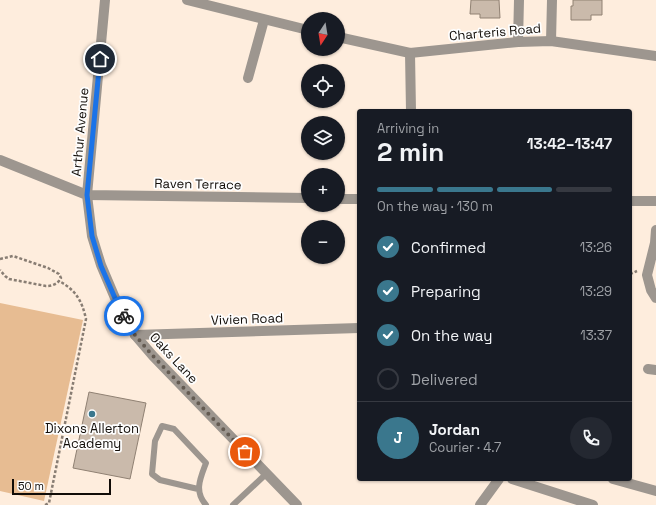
<!DOCTYPE html>
<html lang="en">
<head>
<meta charset="utf-8">
<style>
	body { margin:0; font-family:"Space Grotesk",sans-serif; background:#242831; color:#f1f3f6; height:100vh; display:flex; flex-direction:column; font-size:15px; white-space:nowrap }
	* { box-sizing:border-box; margin:0 }
	p { font-size:13px; color:#9ea1a6 }
	.icon { flex:none; width:22px; height:22px; fill:none; stroke:currentColor; stroke-width:2; stroke-linecap:round; stroke-linejoin:round }
	.map { position:relative; flex:1; overflow:hidden }
	.details { position:absolute; left:357px; top:109px; width:275px; height:372px; display:flex; flex-direction:column; background:#171b24; border-radius:4px; box-shadow:0 1px 3px #0004 }
	.details>* { flex:none }
	.needle { width:26px; rotate:192deg }
	.buttons { position:absolute; left:301px; top:12px; display:grid; gap:8px }
	.buttons a { display:grid; place-items:center; width:44px; height:44px; border-radius:50%; background:#171b24; box-shadow:0 1px 3px #0004; font-size:20px }
	.scale { position:absolute; left:12px; bottom:10px; width:99px; box-sizing:border-box; padding-left:4px; border:2px solid #110c07; border-top:0; font-size:11px; line-height:14px; white-space:nowrap; color:#110c07; -webkit-text-stroke:3px #fefefe; paint-order:stroke }
	.pin { position:absolute; display:grid; place-items:center; width:34px; height:34px; color:#fff; margin:-17px; border:2px solid #fff; border-radius:50%; box-shadow:0 1px 4px #0007 }
	.courier { position:absolute; display:grid; place-items:center; width:40px; height:40px; margin:-20px; border:3px solid #1a73e8; border-radius:50%; background:#fff; color:#222; box-shadow:0 1px 5px #0007 }
	.summary em { font-style:normal; font-weight:700 }
	.summary div { display:flex; flex-direction:column-reverse }
	.summary { display:flex; align-items:center; justify-content:space-between; height:68px; padding:0 20px }
	h1 { font-size:26px; font-weight:700; line-height:30px }
	.bar { display:grid; grid-template-columns:repeat(4,1fr); gap:6px 4px; align-content:center; height:48px; padding:0 20px }
	.bar i { height:5px; border-radius:3px; background:#363941 }
	.bar .current { background:#3a778d }
	.bar p { grid-column:span 4 }
	.line { display:flex; align-items:center; gap:10px; padding:0 20px; border-top:1px solid #363941 }
	.line div { flex:1 }
	.round { display:grid; place-items:center; flex:none; width:42px; height:42px; border-radius:21px; background:#242831 }
	ol { padding:0 20px; list-style:none }
	li { display:flex; align-items:center; gap:12px; height:44px }
	li p { margin-inline-start:auto }
	li .icon { padding:4px; border-radius:50%; background:#3a778d; color:#fff; stroke-width:4 }
	li:last-child { color:#9ea1a6 }
	li i { width:22px; height:22px; border:2px solid #363941; border-radius:50% }
	.map>svg:first-child { display:block }
	.green { fill:#e7bc92 }
	.building { fill:#cabaab; stroke:#908173 }
	.lines { fill:none; stroke-linecap:round; stroke-linejoin:round }
	.path { stroke:#887d73; stroke-width:2.5; stroke-dasharray:3 2; stroke-linecap:butt }
	.lane { stroke:#9d968f; stroke-width:6 }
	.street { stroke:#9d968f; stroke-width:10 }
	.done { stroke:#645b52; stroke-width:4; stroke-dasharray:0 7.2 }
	.route { stroke:#1a73e8; stroke-width:5 }
	.poi-dot { fill:#3a778d; stroke:#fefefe; stroke-width:1.5 }
	.labels { text-anchor:middle; dominant-baseline:central; stroke-width:3.5; stroke-linejoin:round; paint-order:stroke }
	.street-label { font-size:13px; fill:#110c07; stroke:#fefefe }
	.poi-label { font-size:13px; fill:#110c07; stroke:#fefefe }
</style>
</head>
<body>
<div class="map">
<svg width="656" height="505" viewBox="0 0 656 505">
	<rect width="100%" height="100%" fill="#feeddd"/>
	<polygon class="green" points="0,303 83,320 44,501 0,491"/>
	<g class="building">
		<polygon points="471,0 499,0 500,18 480,18 480,14 470,14"/>
		<polygon points="573,0 602,0 602,15 591,15 591,20 571,20 571,6 573,6"/>
		<polygon points="89,392 146,403 130,479 73,468"/>
	</g>
	<g class="lines">
		<g class="path">
			<path d="M0,259L13,256L48,268L59,274L61,278C58,284 52,286 46,286L9,279L5,276L0,270"/>
			<polyline points="630,274 637,271"/>
			<path d="M45,505L49,503L86,319C82,301 76,290 59,281"/>
		</g>
		<g class="lane">
			<path d="M198,489L160,480L152,474L155,441L162,426L174,429L206,463C200,479 194,491 206,505"/>
			<polyline points="233,505 266,474"/>
		</g>
		<g class="street">
			<polyline points="105,0 87,195 308,198"/>
			<polyline points="187,0 308,30"/>
			<polyline points="338,37 410,53 518,42 551,41 656,56"/>
			<polyline points="551,41 552,0"/>
			<polyline points="518,42 519,0"/>
			<polyline points="410,53 411,111"/>
			<polyline points="248,78 264,20"/>
			<polyline points="0,160 87,195 92,236 101,265 118,305 135,335 153,356 297,505"/>
			<polyline points="338,199 359,199"/>
			<polyline points="630,201 656,201"/>
			<polyline points="656,230 655,243 647,275 651,290 656,298"/>
			<polyline points="135,335 359,328"/>
			<polyline points="648,369 656,370"/>
			<polyline points="512,479 593,505"/>
			<polyline points="613,479 656,491"/>
			<polyline points="480,505 499,479"/>
		</g>
	</g>
	<g class="lines">
		<polyline class="done" points="124,316 135,335 153,356 245,452"/>
		<polyline class="route" points="100,59 87,195 92,236 101,266 118,305 124,316"/>
	</g>
	<circle class="poi-dot" cx="92" cy="414" r="4"/>
	<g class="labels">
		<g class="street-label">
			<text transform="translate(495 32) rotate(-5)">Charteris Road</text>
			<text transform="translate(80 132) rotate(-85)">Arthur Avenue</text>
			<text transform="translate(198 184) rotate(1)">Raven Terrace</text>
			<text transform="translate(247 319) rotate(-2)">Vivien Road</text>
			<text transform="translate(174 358) rotate(47)">Oaks Lane</text>
		</g>
		<g class="poi-label">
			<text x="92" y="428">Dixons Allerton<tspan x="92" dy="15">Academy</tspan></text>
		</g>
	</g>
</svg>
<div class="buttons">
<a><svg class="needle" viewBox="-14 -14 28 28"><path d="M0-13l5 13h-10z" fill="#e53935"/><path d="M0 13l5-13h-10z" fill="#9ea1a6"/></svg></a>
<a><svg class="icon" aria-label="locate" viewBox="0 0 24 24"><circle cx="12" cy="12" r="6"/><path d="M12 2v4M12 18v4M2 12h4M18 12h4"/></svg></a>
<a><svg class="icon" aria-label="layers" viewBox="0 0 24 24"><path d="M12 4l9 5-9 5-9-5zM3 14l9 5 9-5"/></svg></a>
<a>+</a>
<a>−</a>
</div>
<div class="scale">50 m</div>
<div class="pin" style="left:245px;top:452px;background:#ea580c"><svg class="icon" aria-label="bag" viewBox="0 0 24 24"><path d="M5 8h14l-1 12H6zM9 8a3 3 0 0 1 6 0"/></svg></div>
<div class="pin" style="left:100px;top:59px;background:#1f2937"><svg class="icon" aria-label="home" viewBox="0 0 24 24"><path d="M3 11l9-7 9 7M6 9v11h12V9"/></svg></div>
<div class="courier" style="left:124px;top:316px"><svg class="icon" aria-label="bike" viewBox="0 0 24 24"><circle cx="6" cy="16" r="4"/><circle cx="18" cy="16" r="4"/><path d="M6 16l4-8h5l3 8M10 8l3 8H6M13 5h3"/></svg></div>
<section class="details">
<div class="summary"><div><h1>2 min</h1><p>Arriving in</p></div><em>13:42–13:47</em></div>
<div class="bar"><i class="current"></i><i class="current"></i><i class="current"></i><i></i><p>On the way · 130 m</p></div>
<ol>
<li><svg class="icon" aria-label="check" viewBox="0 0 24 24"><path d="M5 12l5 5 9-10"/></svg>Confirmed<p>13:26</p></li>
<li><svg class="icon" aria-label="check" viewBox="0 0 24 24"><path d="M5 12l5 5 9-10"/></svg>Preparing<p>13:29</p></li>
<li><svg class="icon" aria-label="check" viewBox="0 0 24 24"><path d="M5 12l5 5 9-10"/></svg>On the way<p>13:37</p></li>
<li><i></i>Delivered</li>
</ol>
<div class="line" style="height:72px"><b class="round" style="background:#3a778d;color:#fff">J</b><div><b>Jordan</b><p>Courier · 4.7</p></div><a class="round"><svg class="icon" aria-label="phone" viewBox="0 0 24 24"><path d="M5 4h4l2 5-3 2q2 4 5 5l2-3 5 2v4C11 20 4 13 5 4z"/></svg></a></div>
</section>
</div>
</body>
</html>
